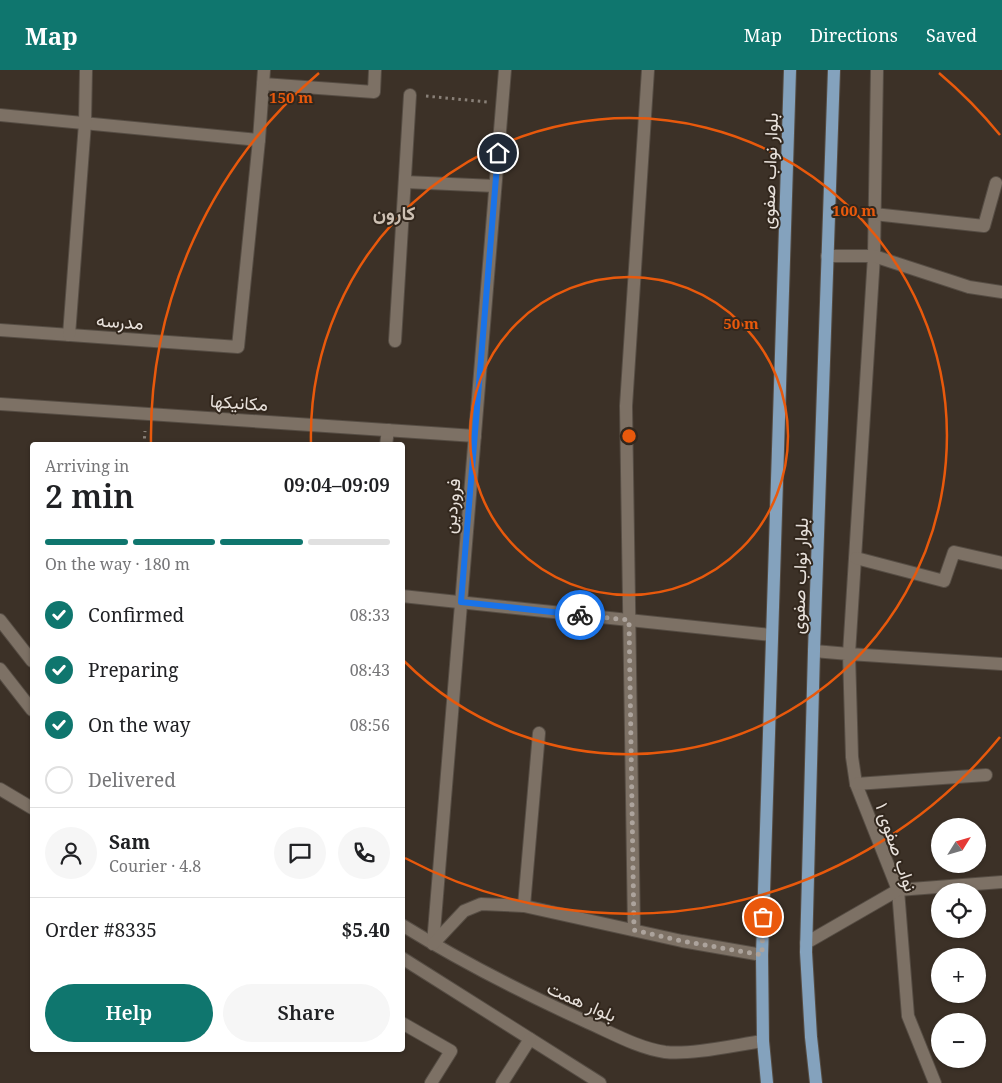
<!DOCTYPE html>
<html lang="en">
<head>
<meta charset="utf-8">
<style>
	body { margin:0; font-family:"Noto Serif",Vazirmatn,serif; background:#f6f6f6; color:#202124; height:100vh; display:flex; flex-direction:column; font-size:19px; white-space:nowrap }
	* { box-sizing:border-box; margin:0 }
	p { font-size:16px; color:#757577 }
	.icon { flex:none; width:28px; height:28px; fill:none; stroke:currentColor; stroke-width:2; stroke-linecap:round; stroke-linejoin:round }
	.map { position:relative; flex:1; overflow:hidden }
	.drawer { position:absolute; left:30px; top:372px; width:375px; height:610px; display:flex; flex-direction:column; background:#fff; border-radius:5px; box-shadow:0 1px 4px #0004 }
	.drawer>* { flex:none }
	.needle { width:32px; rotate:53deg }
	.fabs { position:absolute; left:931px; top:748px; display:grid; gap:10px }
	.fabs a { display:grid; place-items:center; width:55px; height:55px; border-radius:50%; background:#fff; box-shadow:0 1px 4px #0004; font-size:25px }
	.pin { position:absolute; display:grid; place-items:center; width:42px; height:42px; color:#fff; margin:-21px; border:2px solid #fff; border-radius:50%; box-shadow:0 1px 5px #0007 }
	.courier { position:absolute; display:grid; place-items:center; width:50px; height:50px; margin:-25px; border:4px solid #1a73e8; border-radius:50%; background:#fff; color:#222; box-shadow:0 1px 6px #0007 }
	.head em { font-style:normal; font-weight:600 }
	.head div { display:flex; flex-direction:column-reverse }
	.head { display:flex; align-items:center; justify-content:space-between; height:85px; padding:0 15px }
	h1 { font-size:32px; font-weight:600; line-height:38px }
	.bar { display:grid; grid-template-columns:repeat(4,1fr); gap:8px 5px; align-content:center; height:60px; padding:0 15px }
	.bar i { height:6px; border-radius:4px; background:#e0e0e0 }
	.bar .selected { background:#0f766e }
	.bar p { grid-column:span 4 }
	.line { display:flex; align-items:center; gap:12px; padding:0 15px; border-top:1px solid #e0e0e0 }
	.line div { flex:1 }
	.round { display:grid; place-items:center; flex:none; width:52px; height:52px; border-radius:26px; background:#f6f6f6 }
	ol { padding:0 15px; list-style:none }
	li { display:flex; align-items:center; gap:15px; height:55px }
	li p { margin-inline-start:auto }
	li .icon { padding:5px; border-radius:50%; background:#0f766e; color:#fff; stroke-width:4 }
	li:last-child { color:#757577 }
	li i { width:28px; height:28px; border:2px solid #e0e0e0; border-radius:50% }
	.cta { display:flex; gap:10px; margin-top:auto; padding:10px 15px }
	.cta a { flex:1; height:58px; border-radius:30px; background:#0f766e; color:#fff; font-size:20px; font-weight:600; line-height:58px; text-align:center }
	.cta a+a { background:#f6f6f6; color:#202124 }
	header { display:flex; align-items:center; gap:30px; box-sizing:border-box; height:70px; padding:0 25px; background:#0f766e; color:#fff }
	header strong { font-size:24px }
	nav { display:flex; gap:28px; margin-inline-start:auto; font-size:18px }
	.map>svg:first-child { display:block }
	.lines { fill:none; stroke-linecap:round; stroke-linejoin:round }
	.minor-casing { stroke:#564d44; stroke-width:14 }
	.major-casing { stroke:#564d44; stroke-width:14 }
	.path { stroke:#898078; stroke-width:3; stroke-dasharray:2.5 4; stroke-linecap:butt }
	.minor { stroke:#7d7165; stroke-width:12 }
	.major { stroke:#84a2bd; stroke-width:12 }
	.done { stroke:#aca39c; stroke-width:5; stroke-dasharray:0 9 }
	.route { stroke:#1a73e8; stroke-width:6 }
	.ring { fill:none; stroke:#e8590c; stroke-width:2.5 }
	.labels { text-anchor:middle; dominant-baseline:central; stroke-width:4; stroke-linejoin:round; paint-order:stroke }
	.street-label { font-size:18px; fill:#e8e1db; stroke:#32271d }
	.neighbourhood-label { font-size:19px; font-weight:bold; fill:#cdc0b3; stroke:#32271d }
	.centre { fill:#e8590c; stroke:#32271d; stroke-width:2.5 }
	.ring-label { font-size:15px; text-anchor:middle; font-weight:bold; fill:#e8590c; stroke:#32271d; stroke-width:4; stroke-linejoin:round; paint-order:stroke }
</style>
</head>
<body>
<header>
<strong>Map</strong>
<nav><a>Map</a><a>Directions</a><a>Saved</a></nav>
</header>
<div class="map">
<svg width="1002" height="1013" viewBox="0 0 1002 1013">
	<rect width="100%" height="100%" fill="#3c3127"/>
	<g class="lines">
		<defs>
			<g id="minor">
				<polyline points="877,0 874,186 849,584 1002,594"/>
				<polyline points="263,14 374,22 375,0"/>
				<polyline points="0,45 259,70"/>
				<polyline points="405,112 495,116"/>
				<polyline points="874,144 984,156 996,113"/>
				<polyline points="827,186 874,186 969,217 1002,222"/>
				<polyline points="0,260 238,277 259,70 264,0"/>
				<polyline points="69,265 85,53 86,0"/>
				<polyline points="395,271 410,25"/>
				<polyline points="0,334 475,366"/>
				<polyline points="386,375 388,360"/>
				<polyline points="856,488 944,511 954,482 1002,493"/>
				<polyline points="402,526 771,565"/>
				<polyline points="0,550 32,591"/>
				<polyline points="814,581 849,584 852,687 856,714 898,820 908,946 935,1013"/>
				<polyline points="0,599 32,640"/>
				<polyline points="856,714 986,705"/>
				<polyline points="0,719 32,738"/>
				<polyline points="524,836 539,663"/>
				<path d="M402,855C462,892 523,923 587,952C612,963 638,978 665,982C692,985 735,975 763,971"/>
				<polyline points="634,860 626,336 648,0"/>
				<polyline points="806,873 898,820 1002,812"/>
				<polyline points="433,874 505,0"/>
				<polyline points="433,874 464,841 481,834 524,836 682,871 762,885"/>
				<polyline points="402,888 600,1013"/>
				<polyline points="402,953 451,981 431,1013"/>
				<polyline points="502,1013 530,969"/>
			</g>
			<g id="major">
				<polyline points="767,1013 763,971 762,885 790,0"/>
				<polyline points="816,1013 811,967 806,882 814,581 834,0"/>
			</g>
		</defs>
		<use href="#minor" class="minor-casing"/>
		<use href="#major" class="major-casing"/>
		<g class="path">
			<polyline points="426,26 487,32"/>
			<polyline points="144,375 145,361"/>
		</g>
		<use href="#minor" class="minor"/>
		<use href="#major" class="major"/>
	</g>
	<g class="lines">
		<polyline class="done" points="580,545 629,550 634,860 682,871 762,885 763,847"/>
		<polyline class="route" points="498,83 461,532 580,545"/>
	</g>
	<g class="ring">
		<circle cx="629" cy="366" r="159"/>
		<path d="M311 374A318 318 0 1 1 404 591"/>
		<path d="M1000 667A478 478 0 0 1 405 788M151 374A478 478 0 0 1 319 3M939 3A478 478 0 0 1 1000 65"/>
	</g>
	<g class="labels">
		<g class="street-label">
			<text transform="translate(769 101) rotate(-88)">بلوار نواب صفوی</text>
			<text transform="translate(120 251) rotate(4)">مدرسه</text>
			<text transform="translate(239 332) rotate(4)">مکانیکها</text>
			<text transform="translate(451 436) rotate(-85)">فروردین</text>
			<text transform="translate(799 506) rotate(-88)">بلوار نواب صفوی</text>
			<text transform="translate(897 777) rotate(71)">نواب صفوی ۱</text>
			<text transform="translate(582 931) rotate(24)">بلوار همت</text>
		</g>
		<g class="neighbourhood-label">
			<text x="394" y="143">کارون</text>
		</g>
	</g>
	<circle cx="629" cy="366" r="8" class="centre"/>
	<g class="ring-label">
		<text x="291" y="33">150 m</text>
		<text x="854" y="146">100 m</text>
		<text x="741" y="259">50 m</text>
	</g>
</svg>
<div class="fabs">
<a><svg class="needle" viewBox="-14 -14 28 28"><path d="M0-13l5 13h-10z" fill="#e53935"/><path d="M0 13l5-13h-10z" fill="#757577"/></svg></a>
<a><svg class="icon" aria-label="locate" viewBox="0 0 24 24"><circle cx="12" cy="12" r="6"/><path d="M12 2v4M12 18v4M2 12h4M18 12h4"/></svg></a>
<a>+</a>
<a>−</a>
</div>
<div class="pin" style="left:763px;top:847px;background:#ea580c"><svg class="icon" aria-label="bag" viewBox="0 0 24 24"><path d="M5 8h14l-1 12H6zM9 8a3 3 0 0 1 6 0"/></svg></div>
<div class="pin" style="left:498px;top:83px;background:#1f2937"><svg class="icon" aria-label="home" viewBox="0 0 24 24"><path d="M3 11l9-7 9 7M6 9v11h12V9"/></svg></div>
<div class="courier" style="left:580px;top:545px"><svg class="icon" aria-label="bike" viewBox="0 0 24 24"><circle cx="6" cy="16" r="4"/><circle cx="18" cy="16" r="4"/><path d="M6 16l4-8h5l3 8M10 8l3 8H6M13 5h3"/></svg></div>
<section class="drawer">
<div class="head"><div><h1>2 min</h1><p>Arriving in</p></div><em>09:04–09:09</em></div>
<div class="bar"><i class="selected"></i><i class="selected"></i><i class="selected"></i><i></i><p>On the way · 180 m</p></div>
<ol>
<li><svg class="icon" aria-label="check" viewBox="0 0 24 24"><path d="M5 12l5 5 9-10"/></svg>Confirmed<p>08:33</p></li>
<li><svg class="icon" aria-label="check" viewBox="0 0 24 24"><path d="M5 12l5 5 9-10"/></svg>Preparing<p>08:43</p></li>
<li><svg class="icon" aria-label="check" viewBox="0 0 24 24"><path d="M5 12l5 5 9-10"/></svg>On the way<p>08:56</p></li>
<li><i></i>Delivered</li>
</ol>
<div class="line" style="height:90px"><a class="round"><svg class="icon" aria-label="person" viewBox="0 0 24 24"><circle cx="12" cy="8" r="4"/><path d="M4 21q1-7 8-7t8 7"/></svg></a><div><b>Sam</b><p>Courier · 4.8</p></div><a class="round"><svg class="icon" aria-label="chat" viewBox="0 0 24 24"><path d="M4 5h16v11H9l-5 4z"/></svg></a><a class="round"><svg class="icon" aria-label="phone" viewBox="0 0 24 24"><path d="M5 4h4l2 5-3 2q2 4 5 5l2-3 5 2v4C11 20 4 13 5 4z"/></svg></a></div>
<div class="line" style="height:65px"><div>Order #8335</div><b>$5.40</b></div>
<div class="cta"><a>Help</a><a>Share</a></div>
</section>
</div>
</body>
</html>
